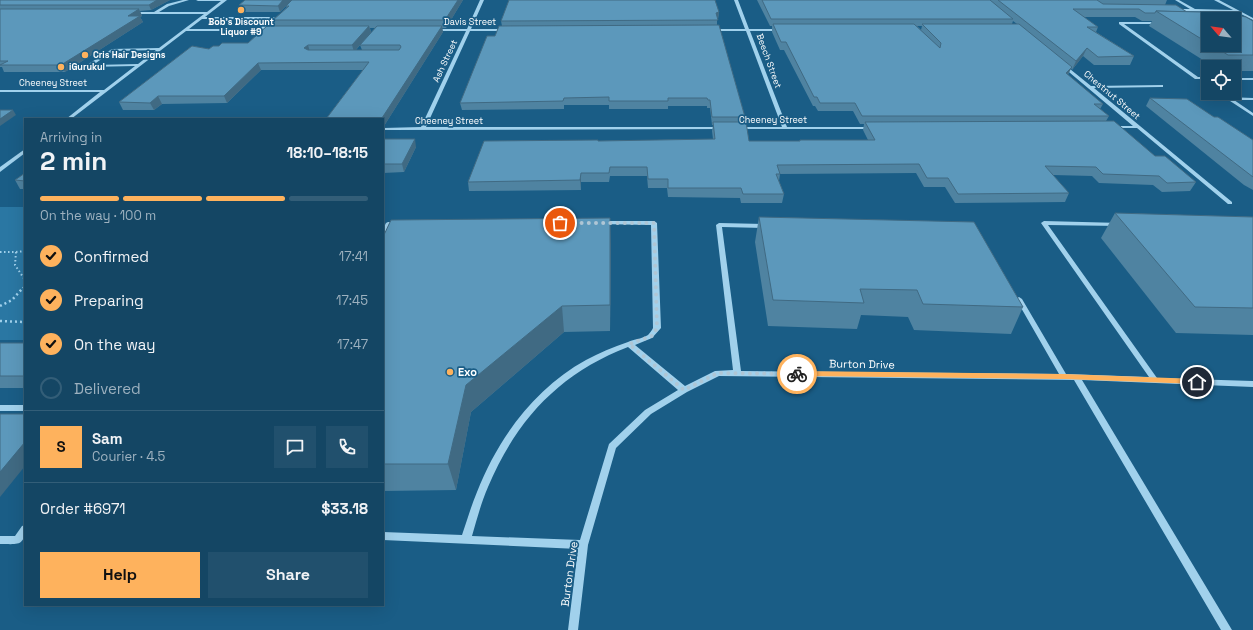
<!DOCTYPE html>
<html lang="en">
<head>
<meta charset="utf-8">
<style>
	body { margin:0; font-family:"Space Grotesk",sans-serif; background:#21506d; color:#f1f3f6; height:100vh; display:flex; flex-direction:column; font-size:15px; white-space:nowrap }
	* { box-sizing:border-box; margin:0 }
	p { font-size:13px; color:#9db1bf }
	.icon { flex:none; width:22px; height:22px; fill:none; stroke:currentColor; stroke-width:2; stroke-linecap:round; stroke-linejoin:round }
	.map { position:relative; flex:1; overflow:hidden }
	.sheet { position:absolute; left:24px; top:118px; width:360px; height:488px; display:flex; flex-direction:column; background:#144664; border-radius:0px; box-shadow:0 4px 16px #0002,0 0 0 1px #335e78 }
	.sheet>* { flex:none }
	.needle { width:26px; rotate:298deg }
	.buttons { position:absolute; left:1201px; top:12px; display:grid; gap:8px }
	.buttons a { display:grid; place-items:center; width:40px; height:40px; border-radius:0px; background:#144664; box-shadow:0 4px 16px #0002,0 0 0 1px #335e78; font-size:20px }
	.pin { position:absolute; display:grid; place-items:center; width:34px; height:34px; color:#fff; margin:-17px; border:2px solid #fff; border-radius:50%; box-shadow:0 1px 4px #0007 }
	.courier { position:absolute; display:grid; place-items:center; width:40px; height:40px; margin:-20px; border:3px solid #feb25d; border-radius:50%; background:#fff; color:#222; box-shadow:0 1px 5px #0007 }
	.headline em { font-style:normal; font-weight:600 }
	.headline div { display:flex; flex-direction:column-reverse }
	.headline { display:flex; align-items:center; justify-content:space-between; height:68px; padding:0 16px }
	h1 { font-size:26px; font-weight:600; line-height:30px }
	.bar { display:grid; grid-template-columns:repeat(4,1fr); gap:6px 4px; align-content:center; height:48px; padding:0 16px }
	.bar i { height:5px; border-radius:3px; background:#335e78 }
	.bar .on { background:#feb25d }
	.bar p { grid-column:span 4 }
	.line { display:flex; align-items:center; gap:10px; padding:0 16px; border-top:1px solid #335e78 }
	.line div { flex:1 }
	.round { display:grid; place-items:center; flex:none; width:42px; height:42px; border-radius:0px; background:#21506d }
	ol { padding:0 16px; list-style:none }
	li { display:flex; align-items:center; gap:12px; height:44px }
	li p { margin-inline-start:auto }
	li .icon { padding:4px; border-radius:50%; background:#feb25d; color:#111; stroke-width:4 }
	li:last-child { color:#9db1bf }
	li i { width:22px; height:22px; border:2px solid #335e78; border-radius:50% }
	.cta { display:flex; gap:8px; margin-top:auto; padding:8px 16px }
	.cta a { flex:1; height:46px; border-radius:0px; background:#feb25d; color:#111; font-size:16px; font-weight:600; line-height:46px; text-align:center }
	.cta a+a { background:#21506d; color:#f1f3f6 }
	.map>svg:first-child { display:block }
	.green { fill:#2a77a3 }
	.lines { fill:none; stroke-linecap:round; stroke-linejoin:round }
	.path-far1 { stroke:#a1d1ec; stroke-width:2; stroke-dasharray:1.5 2.5; stroke-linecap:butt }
	.path { stroke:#a1d1ec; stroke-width:2.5; stroke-dasharray:2 3; stroke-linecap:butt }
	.minor { fill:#a1d1ec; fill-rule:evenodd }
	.wall { fill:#4f83a1; fill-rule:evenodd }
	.shaded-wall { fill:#406a83 }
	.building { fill:#5c98bb; stroke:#406a83 }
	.route { fill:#feb25d }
	.done { stroke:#afc6d5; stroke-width:4; stroke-dasharray:0 7.2 }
	.poi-dot { fill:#feb25d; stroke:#1a5d86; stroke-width:1.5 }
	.labels { text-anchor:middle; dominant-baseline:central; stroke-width:3.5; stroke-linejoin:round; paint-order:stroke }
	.far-poi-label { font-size:9px; font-weight:bold; fill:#fff; stroke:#1a5d86; text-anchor:start }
	.far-street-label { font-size:9px; fill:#fff; stroke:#1a5d86 }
	.street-label { font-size:11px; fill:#fff; stroke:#1a5d86 }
	.poi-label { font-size:11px; font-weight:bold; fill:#fff; stroke:#1a5d86; text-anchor:start }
</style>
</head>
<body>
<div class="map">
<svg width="1253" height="630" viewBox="0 0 1253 630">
	<rect width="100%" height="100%" fill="#1a5d86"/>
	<rect class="green" x="0" y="207" width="25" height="133"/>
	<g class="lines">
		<g class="path-far1">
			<polyline points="0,252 16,252 15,265 25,280"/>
			<polyline points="16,252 25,251"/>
			<polyline points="20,291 25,286"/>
		</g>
		<g class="path">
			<polyline points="0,306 12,300 21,290"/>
			<polyline points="0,321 25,322"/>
		</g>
		<g class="minor">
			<path d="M183,0H189L169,6L159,12H207L221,1H198L196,0H227L205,17H274L275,19L264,29H271L273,30L271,31H186L71,119H66L100,92H0V90H104L135,66L88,67L86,66L87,65L112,49L159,48L204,14H132L131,12H154L167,4ZM202,19H271L259,29H189ZM156,50L138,64L93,65L113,51Z"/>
			<polygon points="480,0 484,0 471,29 507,29 509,30 507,31 470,31 426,127 722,127 724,128 722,129 383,130 383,128 421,127 466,31 434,31 432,30 434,29 467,29"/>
			<polygon points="734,0 738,0 749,29 781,29 783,30 781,31 750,31 787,127 874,127 874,129 736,129 736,127 782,127 746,31 712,31 710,30 712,29 745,29"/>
			<polygon points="1175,0 1179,0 1195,9 1233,10 1214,0 1219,0 1253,18 1253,20 1237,12 1175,11 1176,9 1190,9"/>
			<polygon points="1120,22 1161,22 1161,24 1124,24 1198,77 1208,77 1208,79 1195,79 1119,24 1119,22"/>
			<polygon points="1063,65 1065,65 1091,86 1163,85 1163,87 1161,87 1094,88 1232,202 1232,204 1228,204 1137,128 1110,128 1110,127 1112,126 1133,126 1063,67"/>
			<rect x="1234" y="78" width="19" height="2"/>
			<polygon points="1227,97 1253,98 1253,100 1234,100 1253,113 1253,116 1227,99"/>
			<polygon points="25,149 25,153 0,172 0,167"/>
			<path d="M601,221H654L657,223L661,328L652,338L635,345L685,386L715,371L733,370L716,225L719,223L765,224L768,226L765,228L722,227L741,371L1059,374L1016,299L1019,297L1022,299L1066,374L1149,377L1041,223L1044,221L1121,223L1122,224L1119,226L1048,225L1157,378L1253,381V387L1082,380L1232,630H1221L1074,380L719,376L687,392L651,414L616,448L588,545L578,630H568L578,549L383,540V532L462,535C467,521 471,506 477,492C498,438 535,388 586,360C599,353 613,347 628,342C634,339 642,339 648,335C650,333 652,330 653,328L651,225L599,224V222ZM628,347L678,390L645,410L609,444L580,540L472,536C477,519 481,503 488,487C516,420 560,373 628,347Z"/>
			<polygon points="388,222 399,222 402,224 399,226 390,226 386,236 383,238 383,229 386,223"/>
			<rect x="0" y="405" width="25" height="6"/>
			<path d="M25,525C25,547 19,544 0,544V536H15L22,526Z"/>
		</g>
	</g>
	<g class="wall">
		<polygon points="0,0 170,0 151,10 140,11 142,16 140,17 143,22 65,72 4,72 2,67 0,67"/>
		<path d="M245,0H463L446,28H442L443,32L384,126L383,127V119H326L363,70H261L227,103L162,104L154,110H123L119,102L192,46L209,49L213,46H219L222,43H248L267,26H274L273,20L287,7L286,6L289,3L280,12H241L239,5ZM370,28H376L360,45L362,50H356L371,32Z"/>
		<path d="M757,0H1167L1165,5L1187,12L1253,21V71H1234V67H1214L1149,26L1152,21H1142L1135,17H1083L1098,27L1096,32L1134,56L1130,65H1094L1083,56L1072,70L1071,68L1068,75L1103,104L1100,109L1109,116L1106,121L1155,156L1196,182L1190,191L1162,192L1153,185L1099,183L1092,176L1053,175L1069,193L1065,202L955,203L945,187H924L916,173L780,174L779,181L784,194L782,203H741L740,198L668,197L667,188H648L647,176H610L609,182H581V190L469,191L468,182L598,141L713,139L712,131L713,125H712L710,108H707V106H668V109H609V105H564V109L462,110L460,103L495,36L502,26L501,21L719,12L718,19H717V25L745,117L744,122L749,141H799L800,140H868L863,130L864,124H860L853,111H818L815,106H813L784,50H780L772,32V26H770ZM1208,19L1234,45H1208ZM1013,21L1017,24H1012ZM917,26H922L921,30Z"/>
		<polygon points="1150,98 1214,117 1253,140 1253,190 1244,185 1146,106"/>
		<polygon points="383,139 416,147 404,172 383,173"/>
		<polygon points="25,173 25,189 20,189 15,180"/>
		<polygon points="1115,213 1253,217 1253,335 1176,333 1101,238"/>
		<polygon points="759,217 1023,307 1011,334 914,330 908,317 861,315 857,329 768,326 755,242"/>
		<polygon points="383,237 611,243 610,331 564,332 471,412 456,490 383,491"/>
		<rect x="0" y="343" width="25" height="45"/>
	</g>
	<g class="shaded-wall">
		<polygon points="157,0 170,0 151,10 149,5"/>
		<polygon points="283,0 292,0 280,12 278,6"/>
		<polygon points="458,0 463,0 446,28 445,20"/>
		<polygon points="139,9 142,16 140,17 143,22 65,72 61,65 128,16"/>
		<polygon points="719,12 718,19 715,20 716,13"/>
		<polygon points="369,26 371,32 354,52 352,45"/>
		<polygon points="442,26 443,32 384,126 383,127 383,119 380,119"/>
		<polygon points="308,45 310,52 304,48"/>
		<polygon points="1087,48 1083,56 1072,70 1076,61"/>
		<polygon points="258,63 261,70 227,103 224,96"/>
		<polygon points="1072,67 1068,74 1066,73"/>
		<polygon points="158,96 162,104 154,110 150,103"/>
		<polygon points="13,110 16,115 0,126 0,119"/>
		<polygon points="415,139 416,147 404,172 402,164"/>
		<polygon points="581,173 581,190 580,180"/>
		<polygon points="610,218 611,243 610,331"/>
		<polygon points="562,306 564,332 471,412 456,490 448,464 466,385"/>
		<polygon points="25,442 25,466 0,497 0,472"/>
	</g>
	<g class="building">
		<polygon points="0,0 157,0 149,5 0,5"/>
		<polygon points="245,0 283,0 278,6 239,5"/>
		<polygon points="292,0 458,0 445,20 273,20 289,6 286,6"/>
		<polygon points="509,0 715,0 719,12 716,13 718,20 501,21"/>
		<polygon points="762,0 990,0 1013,19 771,19"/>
		<polygon points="998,0 1097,0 1103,4 1176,5 1187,12 1156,11 1155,13 1145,13 1139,9 1073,9 1098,27 1087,27 1134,56 1098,57 1087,48 1076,61"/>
		<polygon points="0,9 139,9 128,16 140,16 61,65 0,65 8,61 0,61"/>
		<polygon points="1156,11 1202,12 1206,14 1232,14 1246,17 1253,21 1253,55 1228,55 1212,45 1234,45 1234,19 1208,19 1208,43"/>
		<polygon points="773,24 914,24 940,48 941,43 922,24 1019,24 1072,67 1066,73 1103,104 1094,104 1109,116 862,116 855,103 820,103 817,97 814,97 786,42 781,42"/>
		<polygon points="719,25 745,117 712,117 710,100 708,100 707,98 668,98 668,101 609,101 609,97 564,98 563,101 460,103 487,36 495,36 499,26"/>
		<polygon points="267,26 369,26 352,45 308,45 304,48 308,50 399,50 401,47 400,45 360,45 377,26 442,26 382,118 380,119 326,119 369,62 258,63 224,96 158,96 150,103 119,102 192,46 209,49 213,46 219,46 222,43 248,43"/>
		<polygon points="1150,98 1187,99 1214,117 1218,117 1253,140 1253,177"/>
		<polygon points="0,110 13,110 0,119"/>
		<polygon points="1114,121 1155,156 1165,156 1196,182 1167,183 1159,176 1103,174 1096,167 1045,166 1069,193 958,194 948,178 927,178 919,164 777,165 780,174 776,174 784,194 743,194 741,188 668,188 668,179 648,179 647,167 610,167 609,173 581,173 580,180 468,182 484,141 598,140 598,141 715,139 713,122 746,122 749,141 800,141 800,140 875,140 865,122"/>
		<polygon points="383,139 415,139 402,164 383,164"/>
		<polygon points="25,173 25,181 15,180"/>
		<polygon points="1115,213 1253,217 1253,308 1195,307"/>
		<polygon points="759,217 974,222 1023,307 923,304 917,290 860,289 864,303 773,300"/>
		<polygon points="610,218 610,305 562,306 466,385 448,464 383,464 383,237 391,220"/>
		<rect x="0" y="343" width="25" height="33"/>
		<polygon points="0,414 25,414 25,442 0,472"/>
	</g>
	<polygon class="route" points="797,371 1064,374 1197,379 1201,382 1197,384 1064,379 797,376 794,374"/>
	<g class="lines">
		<polyline class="done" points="560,223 654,223 657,328 652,336 629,344 684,390 718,373 797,374"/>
	</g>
	<g class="poi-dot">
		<circle cx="241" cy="10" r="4"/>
		<circle cx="85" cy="55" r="4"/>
		<circle cx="61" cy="67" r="4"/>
		<circle cx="450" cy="372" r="4"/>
	</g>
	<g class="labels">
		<g class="far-poi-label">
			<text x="241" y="22" text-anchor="middle">Bob's Discount<tspan x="241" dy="10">Liquor #9</tspan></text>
			<text x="93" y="55">Cris Hair Designs</text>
			<text x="69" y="67">iGurukul</text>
		</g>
		<g class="far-street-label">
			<text x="470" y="22">Davis Street</text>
			<text transform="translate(445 61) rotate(-65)">Ash Street</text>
			<text transform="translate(769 61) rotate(70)">Beech Street</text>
			<text x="53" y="83">Cheeney Street</text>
			<text transform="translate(1112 95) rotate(40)">Chestnut Street</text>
			<text x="773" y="120">Cheeney Street</text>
			<text x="449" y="121">Cheeney Street</text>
		</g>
		<g class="street-label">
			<text transform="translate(862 364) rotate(1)">Burton Drive</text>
			<text transform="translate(569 574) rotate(-82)">Burton Drive</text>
		</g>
		<g class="poi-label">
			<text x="458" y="372">Exo</text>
		</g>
	</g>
</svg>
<div class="buttons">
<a><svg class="needle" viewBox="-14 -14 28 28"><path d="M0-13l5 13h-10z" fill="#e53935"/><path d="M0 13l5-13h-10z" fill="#9db1bf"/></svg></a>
<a><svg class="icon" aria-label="locate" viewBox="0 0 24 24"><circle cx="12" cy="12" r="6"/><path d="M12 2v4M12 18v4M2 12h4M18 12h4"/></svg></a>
</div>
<div class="pin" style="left:560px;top:223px;background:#ea580c"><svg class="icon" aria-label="bag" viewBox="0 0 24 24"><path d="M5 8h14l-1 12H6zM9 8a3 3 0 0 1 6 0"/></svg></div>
<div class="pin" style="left:1197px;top:382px;background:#1f2937"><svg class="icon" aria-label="home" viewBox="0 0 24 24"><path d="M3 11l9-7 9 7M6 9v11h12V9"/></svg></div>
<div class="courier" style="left:797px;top:374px"><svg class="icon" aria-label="bike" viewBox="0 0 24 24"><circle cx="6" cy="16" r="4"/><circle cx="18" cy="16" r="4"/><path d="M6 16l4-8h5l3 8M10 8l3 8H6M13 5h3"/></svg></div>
<section class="sheet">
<div class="headline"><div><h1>2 min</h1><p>Arriving in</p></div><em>18:10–18:15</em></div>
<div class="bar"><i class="on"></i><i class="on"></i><i class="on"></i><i></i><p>On the way · 100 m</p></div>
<ol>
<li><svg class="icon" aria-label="check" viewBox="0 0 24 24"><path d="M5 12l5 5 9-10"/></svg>Confirmed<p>17:41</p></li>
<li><svg class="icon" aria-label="check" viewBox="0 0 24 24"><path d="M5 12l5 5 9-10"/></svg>Preparing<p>17:45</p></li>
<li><svg class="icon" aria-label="check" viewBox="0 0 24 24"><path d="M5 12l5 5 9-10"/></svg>On the way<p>17:47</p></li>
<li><i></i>Delivered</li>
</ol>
<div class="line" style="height:72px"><b class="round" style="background:#feb25d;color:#111">S</b><div><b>Sam</b><p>Courier · 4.5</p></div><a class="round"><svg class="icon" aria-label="chat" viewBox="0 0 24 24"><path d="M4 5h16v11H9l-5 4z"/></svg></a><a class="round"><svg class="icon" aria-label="phone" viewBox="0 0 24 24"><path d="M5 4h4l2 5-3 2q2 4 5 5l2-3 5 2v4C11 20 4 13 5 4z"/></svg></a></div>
<div class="line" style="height:52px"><div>Order #6971</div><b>$33.18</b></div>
<div class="cta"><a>Help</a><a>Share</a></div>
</section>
</div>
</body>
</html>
